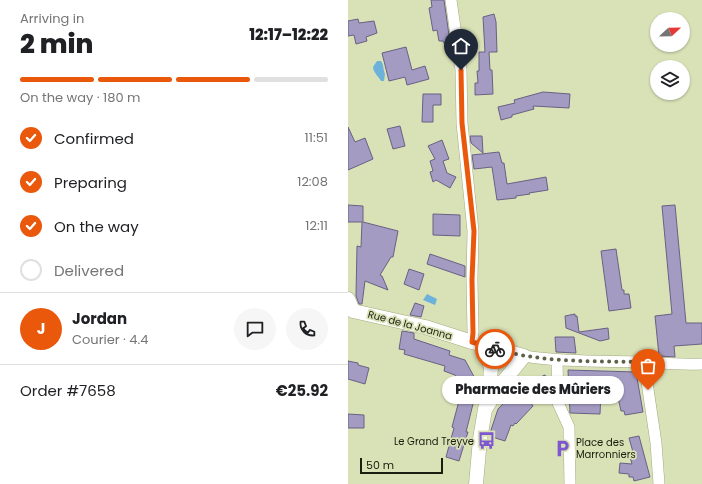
<!DOCTYPE html>
<html lang="en">
<head>
<meta charset="utf-8">
<style>
	body { margin:0; font-family:Poppins,sans-serif; background:#f6f6f6; color:#202124; height:100vh; display:flex; flex-direction:column; font-size:15px; white-space:nowrap }
	* { box-sizing:border-box; margin:0 }
	p { font-size:13px; color:#757577 }
	.icon { flex:none; width:22px; height:22px; fill:none; stroke:currentColor; stroke-width:2; stroke-linecap:round; stroke-linejoin:round }
	.map { position:relative; flex:1; overflow:hidden }
	.panel { display:flex; flex-direction:column; background:#fff; width:348px }
	.panel>* { flex:none }
	.needle { width:26px; rotate:68deg }
	.tools { position:absolute; left:302px; top:12px; display:grid; gap:8px }
	.tools a { display:grid; place-items:center; width:40px; height:40px; border-radius:50%; background:#fff; box-shadow:0 1px 3px #0004; font-size:20px }
	.scale { position:absolute; left:12px; bottom:10px; width:83px; box-sizing:border-box; padding-left:4px; border:2px solid #1b1d0e; border-top:0; font-size:11px; line-height:14px; white-space:nowrap; color:#1b1d0e; -webkit-text-stroke:3px #d9e1b6; paint-order:stroke }
	.pin { position:absolute; display:grid; place-items:center; width:34px; height:34px; color:#fff; margin:-41px -17px; border-radius:50% 50% 50% 0; rotate:-45deg; box-shadow:0 0 4px #0007 }
	.pin .icon { rotate:45deg }
	.courier { position:absolute; display:grid; place-items:center; width:40px; height:40px; margin:-20px; border:3px solid #ea580c; border-radius:50%; background:#fff; color:#222; box-shadow:0 1px 5px #0007 }
	.bubble { position:absolute; height:28px; border-radius:14px; background:#fff; box-shadow:0 1px 3px #0004; font-size:13px; font-weight:800; line-height:28px; text-align:center }
	.headline em { font-style:normal; font-weight:800 }
	.headline div { display:flex; flex-direction:column-reverse }
	.headline { display:flex; align-items:center; justify-content:space-between; height:68px; padding:0 20px }
	h1 { font-size:26px; font-weight:800; line-height:30px }
	.bar { display:grid; grid-template-columns:repeat(4,1fr); gap:6px 4px; align-content:center; height:48px; padding:0 20px }
	.bar i { height:5px; border-radius:3px; background:#e0e0e0 }
	.bar .selected { background:#ea580c }
	.bar p { grid-column:span 4 }
	.line { display:flex; align-items:center; gap:10px; padding:0 20px; border-top:1px solid #e0e0e0 }
	.line div { flex:1 }
	.round { display:grid; place-items:center; flex:none; width:42px; height:42px; border-radius:21px; background:#f6f6f6 }
	ol { padding:0 20px; list-style:none }
	li { display:flex; align-items:center; gap:12px; height:44px }
	li p { margin-inline-start:auto }
	li .icon { padding:4px; border-radius:50%; background:#ea580c; color:#fff; stroke-width:4 }
	li:last-child { color:#757577 }
	li i { width:22px; height:22px; border:2px solid #e0e0e0; border-radius:50% }
	main { display:flex; flex:1; min-height:0 }
	.map>svg:first-child { display:block }
	.water { fill:#6db2da }
	.building { fill:#a49bc2; stroke:#696084 }
	.lines { fill:none; stroke-linecap:round; stroke-linejoin:round }
	.minor-casing { stroke:#a4ab82; stroke-width:12 }
	.tertiary-casing { stroke:#a4ab82; stroke-width:15 }
	.minor { stroke:#fff; stroke-width:11 }
	.tertiary { stroke:#fff; stroke-width:14 }
	.done { stroke:#5e6249; stroke-width:4; stroke-dasharray:0 7.2 }
	.route { stroke:#ea580c; stroke-width:5 }
	.labels { text-anchor:middle; dominant-baseline:central; stroke-width:3.5; stroke-linejoin:round; paint-order:stroke }
	.street-label { font-size:10px; fill:#1b1d0e; stroke:#d9e1b6 }
	.poi-label { font-size:10px; fill:#1b1d0e; stroke:#d9e1b6; text-anchor:end }
</style>
</head>
<body>
<main>
<section class="panel">
<div class="headline"><div><h1>2 min</h1><p>Arriving in</p></div><em>12:17–12:22</em></div>
<div class="bar"><i class="selected"></i><i class="selected"></i><i class="selected"></i><i></i><p>On the way · 180 m</p></div>
<ol>
<li><svg class="icon" aria-label="check" viewBox="0 0 24 24"><path d="M5 12l5 5 9-10"/></svg>Confirmed<p>11:51</p></li>
<li><svg class="icon" aria-label="check" viewBox="0 0 24 24"><path d="M5 12l5 5 9-10"/></svg>Preparing<p>12:08</p></li>
<li><svg class="icon" aria-label="check" viewBox="0 0 24 24"><path d="M5 12l5 5 9-10"/></svg>On the way<p>12:11</p></li>
<li><i></i>Delivered</li>
</ol>
<div class="line" style="height:72px"><b class="round" style="background:#ea580c;color:#fff">J</b><div><b>Jordan</b><p>Courier · 4.4</p></div><a class="round"><svg class="icon" aria-label="chat" viewBox="0 0 24 24"><path d="M4 5h16v11H9l-5 4z"/></svg></a><a class="round"><svg class="icon" aria-label="phone" viewBox="0 0 24 24"><path d="M5 4h4l2 5-3 2q2 4 5 5l2-3 5 2v4C11 20 4 13 5 4z"/></svg></a></div>
<div class="line" style="height:52px"><div>Order #7658</div><b>€25.92</b></div>
</section>
<div class="map">
<svg width="354" height="484" viewBox="0 0 354 484">
	<rect width="100%" height="100%" fill="#d9e1b6"/>
	<g class="water">
		<path d="M29,61H33C36,65 35,69 37,74L36,81H33C31,77 25,72 25,67Z"/>
		<polygon points="79,294 89,299 87,305 75,300"/>
	</g>
	<g class="building">
		<polygon points="83,0 96,0 102,42 96,43 95,41 91,41 89,30 85,31 81,8 84,7"/>
		<polygon points="146,14 148,22 149,52 141,52 142,70 144,70 145,94 127,95 127,83 130,83 129,71 131,71 131,52 137,52 135,17"/>
		<polygon points="10,19 11,23 26,21 29,33 18,37 19,41 8,44 6,35 0,36 0,21"/>
		<polygon points="58,47 64,70 77,66 81,79 59,85 57,77 41,81 34,53"/>
		<polygon points="195,92 222,94 221,108 185,106 186,109 164,115 164,117 153,120 150,107 167,103 166,100"/>
		<polygon points="75,94 93,94 93,105 85,105 85,122 74,122"/>
		<polygon points="52,126 57,146 45,149 39,129"/>
		<polygon points="0,127 7,142 17,138 25,159 0,170"/>
		<polygon points="122,136 134,136 135,153 123,143"/>
		<polygon points="94,140 101,159 95,161 99,173 108,177 102,188 88,180 85,182 82,172 85,171 82,161 87,159 80,146"/>
		<polygon points="151,152 154,163 156,163 159,184 198,177 200,190 181,193 182,194 168,196 168,198 149,200 144,167 126,169 124,155"/>
		<polygon points="0,205 15,206 15,222 50,231 45,257 43,257 32,275 34,276 40,290 17,281 14,304 11,304 8,296 9,246 13,247 14,222 0,222"/>
		<polygon points="327,205 338,323 354,323 354,344 326,346 327,357 311,356 307,316 324,314 314,206"/>
		<polygon points="85,214 112,215 112,236 85,235"/>
		<polygon points="268,249 274,290 276,290 276,294 281,294 283,308 261,311 253,251"/>
		<polygon points="82,254 117,266 117,277 79,264"/>
		<polygon points="61,269 76,274 71,290 56,284"/>
		<polygon points="67,303 76,306 73,317 62,315"/>
		<polygon points="227,314 227,316 229,316 231,332 260,328 261,339 252,341 218,328 217,316"/>
		<polygon points="54,331 66,333 66,339 102,351 101,355 117,360 130,384 118,432 120,432 111,461 98,457 106,428 104,427 112,397 109,396 112,384 107,375 96,371 97,366 56,354 57,350 51,349"/>
		<polygon points="207,337 226,337 228,353 208,352"/>
		<polygon points="0,361 10,363 10,365 21,368 17,384 0,379"/>
		<polygon points="220,370 288,372 295,412 277,415 276,411 273,411 269,393 253,392 252,414 222,413"/>
		<polygon points="197,375 203,386 203,391 190,397 190,400 183,403 185,406 168,424 167,423 165,426 163,425 157,441 141,436 150,409 172,386"/>
		<polygon points="0,414 16,415 16,428 0,428"/>
		<polygon points="291,436 302,477 286,481 285,477 281,477 281,474 271,473 272,463 284,464 281,453 285,452 281,438"/>
	</g>
	<g class="lines">
		<defs>
			<g id="minor">
				<polyline points="103,0 113,70 114,123 125,231 124,280 125,333 124,342"/>
				<path d="M176,356C214,362 252,361 290,362C311,363 332,365 354,364"/>
				<polyline points="209,360 210,403 221,427 222,484"/>
				<polyline points="296,362 308,443 311,484"/>
			</g>
			<g id="tertiary">
				<polyline points="0,299 5,311 77,327 124,342 176,356 151,387 138,408"/>
				<polyline points="128,484 132,439 142,380 143,368 137,346"/>
			</g>
		</defs>
		<use href="#minor" class="minor-casing"/>
		<use href="#tertiary" class="tertiary-casing"/>
		<use href="#minor" class="minor"/>
		<use href="#tertiary" class="tertiary"/>
	</g>
	<g class="lines">
		<path class="done" d="M147,349C196,363 245,361 296,362L300,390"/>
		<polyline class="route" points="113,70 114,123 126,231 124,280 125,333 124,342 147,349"/>
	</g>
	<defs>
		<symbol id="bus-bare" viewBox="-9 -9 18 18"><path d="M-5-6H5V4H4V6H2V4H-2V6H-4V4H-5ZM-3.5-4V0h7V-4ZM-3.5 1.2v1.5H-2V1.2ZM2 1.2v1.5H3.5V1.2Z" fill="#7e56cf" stroke="#d9e1b6" stroke-width="2.5" paint-order="stroke"/></symbol>
		<symbol id="parking-bare" viewBox="-9 -9 18 18"><path d="M-3.5-5.5H1a3.5 3.5 0 0 1 0 7H-1V5.5H-3.5ZM-1-3.4V-.6H.8a1.4 1.4 0 0 0 0-2.8Z" fill="#7e56cf" stroke="#d9e1b6" stroke-width="2.5" paint-order="stroke"/></symbol>
	</defs>
	<g fill-rule="evenodd">
		<use href="#bus-bare" x="126" y="428" width="25" height="25"/>
		<use href="#parking-bare" x="202" y="436" width="25" height="25"/>
	</g>
	<g class="labels">
		<g class="street-label">
			<text transform="translate(62 325) rotate(15)">Rue de la Joanna</text>
		</g>
		<g class="poi-label">
			<text x="126" y="441">Le Grand Treyve</text>
			<text x="228" y="442" text-anchor="start">Place des<tspan x="228" dy="12">Marronniers</tspan></text>
		</g>
	</g>
</svg>
<div class="tools">
<a><svg class="needle" viewBox="-14 -14 28 28"><path d="M0-13l5 13h-10z" fill="#e53935"/><path d="M0 13l5-13h-10z" fill="#757577"/></svg></a>
<a><svg class="icon" aria-label="layers" viewBox="0 0 24 24"><path d="M12 4l9 5-9 5-9-5zM3 14l9 5 9-5"/></svg></a>
</div>
<div class="scale">50 m</div>
<div class="pin" style="left:300px;top:390px;background:#ea580c"><svg class="icon" aria-label="bag" viewBox="0 0 24 24"><path d="M5 8h14l-1 12H6zM9 8a3 3 0 0 1 6 0"/></svg></div>
<div class="pin" style="left:113px;top:70px;background:#1f2937"><svg class="icon" aria-label="home" viewBox="0 0 24 24"><path d="M3 11l9-7 9 7M6 9v11h12V9"/></svg></div>
<div class="courier" style="left:147px;top:349px"><svg class="icon" aria-label="bike" viewBox="0 0 24 24"><circle cx="6" cy="16" r="4"/><circle cx="18" cy="16" r="4"/><path d="M6 16l4-8h5l3 8M10 8l3 8H6M13 5h3"/></svg></div>
<div class="bubble" style="left:94px;top:376px;width:182px">Pharmacie des Mûriers</div>
</div>
</main>
</body>
</html>
